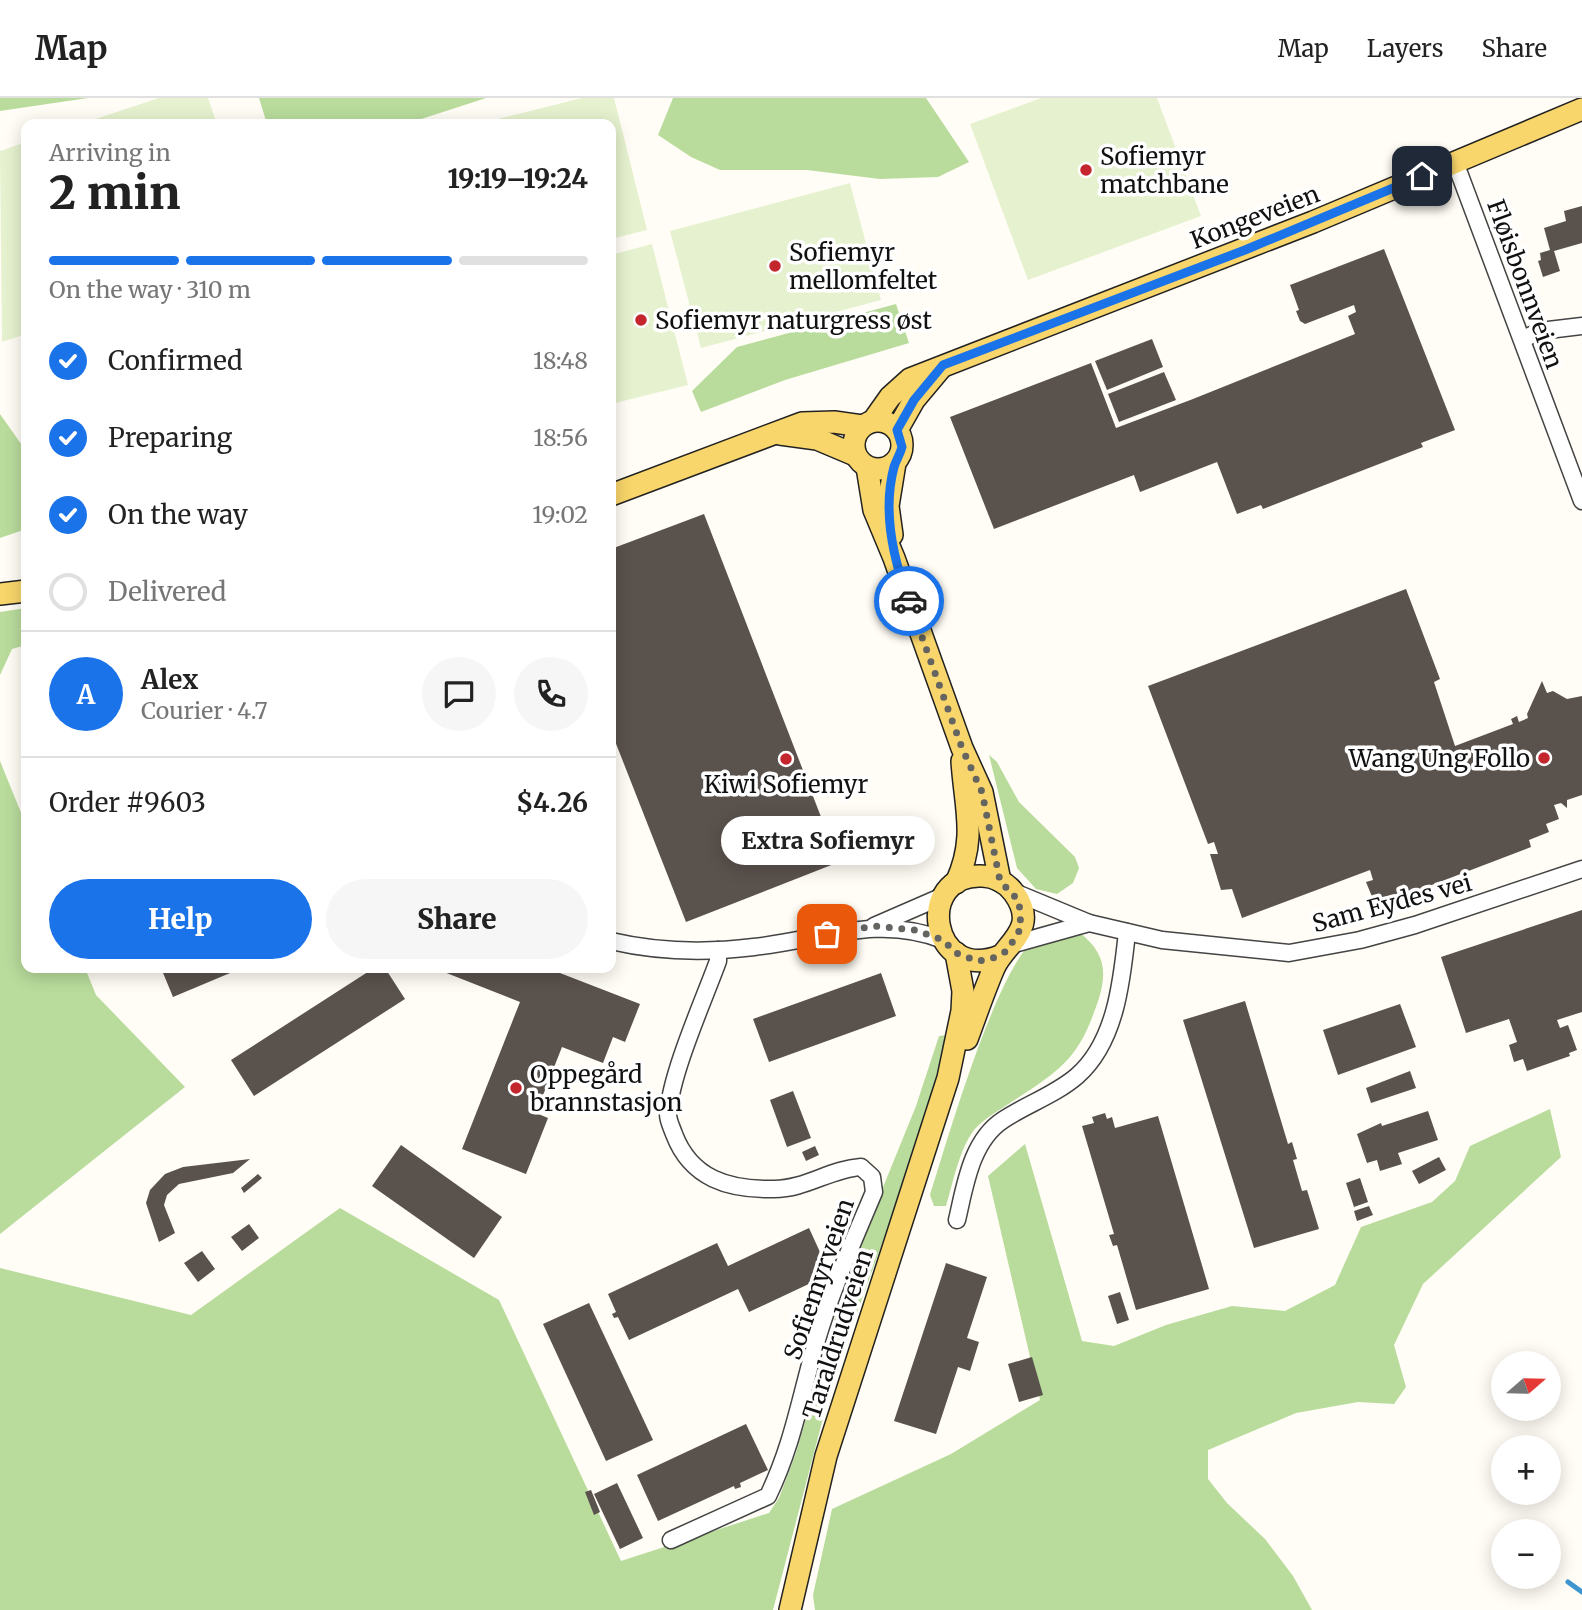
<!DOCTYPE html>
<html lang="en">
<head>
<meta charset="utf-8">
<style>
	body { margin:0; font-family:Merriweather,serif; background:#f6f6f6; color:#222; height:100vh; display:flex; flex-direction:column; font-size:26px; white-space:nowrap }
	* { box-sizing:border-box; margin:0 }
	p { font-size:23px; color:#767676 }
	.icon { flex:none; width:38px; height:38px; fill:none; stroke:currentColor; stroke-width:2; stroke-linecap:round; stroke-linejoin:round }
	.map { position:relative; flex:1; overflow:hidden }
	.sheet { position:absolute; left:21px; top:21px; width:595px; height:854px; display:flex; flex-direction:column; background:#fff; border-radius:14px; box-shadow:0 4px 18px #0003 }
	.sheet>* { flex:none }
	.needle { width:46px; rotate:70deg }
	.controls { position:absolute; left:1491px; top:1253px; display:grid; gap:14px }
	.controls a { display:grid; place-items:center; width:70px; height:70px; border-radius:50%; background:#fff; box-shadow:0 4px 18px #0003; font-size:35px }
	.pin { position:absolute; display:grid; place-items:center; width:60px; height:60px; color:#fff; margin:-30px; border-radius:14px; box-shadow:0 4px 10px #0006 }
	.courier { position:absolute; display:grid; place-items:center; width:70px; height:70px; margin:-35px; border:5px solid #1a73e8; border-radius:50%; background:#fff; color:#222; box-shadow:0 2px 9px #0007 }
	.bubble { position:absolute; height:49px; border-radius:24px; background:#fff; box-shadow:0 4px 18px #0003; font-size:23px; font-weight:800; line-height:49px; text-align:center }
	.overview em { font-style:normal; font-weight:800 }
	.overview div { display:flex; flex-direction:column-reverse }
	.overview { display:flex; align-items:center; justify-content:space-between; height:119px; padding:0 28px }
	h1 { font-size:46px; font-weight:800; line-height:52px }
	.bar { display:grid; grid-template-columns:repeat(4,1fr); gap:10px 7px; align-content:center; height:84px; padding:0 28px }
	.bar i { height:9px; border-radius:5px; background:#e0e0e0 }
	.bar .on { background:#1a73e8 }
	.bar p { grid-column:span 4 }
	.line { display:flex; align-items:center; gap:18px; padding:0 28px; border-top:2px solid #e0e0e0 }
	.line div { flex:1 }
	.round { display:grid; place-items:center; flex:none; width:74px; height:74px; border-radius:37px; background:#f6f6f6 }
	ol { padding:0 28px; list-style:none }
	li { display:flex; align-items:center; gap:21px; height:77px }
	li p { margin-inline-start:auto }
	li .icon { padding:7px; border-radius:50%; background:#1a73e8; color:#fff; stroke-width:4 }
	li:last-child { color:#767676 }
	li i { width:38px; height:38px; border:4px solid #e0e0e0; border-radius:50% }
	.action { display:flex; gap:14px; margin-top:auto; padding:14px 28px }
	.action a { flex:1; height:80px; border-radius:42px; background:#1a73e8; color:#fff; font-size:28px; font-weight:800; line-height:80px; text-align:center }
	.action a+a { background:#f6f6f6; color:#222 }
	header { display:flex; align-items:center; gap:42px; box-sizing:border-box; height:98px; padding:0 35px; background:#fff; border-bottom:2px solid #e0e0e0 }
	header strong { font-size:33px }
	nav { display:flex; gap:38px; margin-inline-start:auto; font-size:24px }
	.map>svg:first-child { display:block }
	.forest { fill:#b9dc9c }
	.pitch { fill:#e6f2cf }
	.lines { fill:none; stroke-linecap:round; stroke-linejoin:round }
	.stream { stroke:#3f96cf; stroke-width:5 }
	.building { fill:#5a524d }
	.minor-casing { stroke:#444; stroke-width:19 }
	.major-casing { stroke:#222; stroke-width:24 }
	.minor { stroke:#fff; stroke-width:16 }
	.major { stroke:#f9d66b; stroke-width:21 }
	.done { stroke:#646461; stroke-width:7; stroke-dasharray:0 12.6 }
	.route { stroke:#1a73e8; stroke-width:9 }
	.poi-dot { fill:#c4262e; stroke:#fff; stroke-width:2.5 }
	.labels { text-anchor:middle; dominant-baseline:central; stroke-width:7; stroke-linejoin:round; paint-order:stroke }
	.poi-label { font-size:24px; fill:#111; stroke:#fff; text-anchor:start }
	.street-label { font-size:24px; fill:#111; stroke:#fff }
</style>
</head>
<body>
<header>
<strong>Map</strong>
<nav><a>Map</a><a>Layers</a><a>Share</a></nav>
</header>
<div class="map">
<svg width="1582" height="1512" viewBox="0 0 1582 1512">
	<rect width="100%" height="100%" fill="#fffdf5"/>
	<g class="forest">
		<polygon points="0,0 88,0 0,13"/>
		<polygon points="259,0 486,0 406,26 267,26"/>
		<polygon points="673,0 926,0 969,64 938,79 880,81 807,72 720,72 691,59 658,37"/>
		<polygon points="896,206 909,245 785,282 701,314 692,293 737,249"/>
		<polygon points="0,316 26,353 26,431 0,440"/>
		<polygon points="26,510 26,547 12,551 0,577 0,514"/>
		<polygon points="989,657 997,664 1019,704 1075,759 1079,770 1073,785 1057,796 1036,791 1017,770"/>
		<polygon points="0,663 26,727 26,870 85,870 96,897 185,989 0,1136"/>
		<path d="M1079,834C1103,853 1108,871 1099,900C1080,959 1064,970 1013,1003C1000,1012 984,1020 974,1032C959,1052 953,1085 946,1108H934L930,1097C945,1051 1001,851 1042,837C1052,833 1068,835 1079,834Z"/>
		<polygon points="947,937 943,966 908,1074 834,1278 773,1512 0,1512 0,1170 191,1217 340,1110 499,1202 621,1463 769,1415 779,1400 796,1355 847,1178 916,1008 939,938"/>
		<polygon points="1550,1011 1561,1059 1423,1186 1394,1247 1406,1289 1394,1306 1358,1304 1296,1315 1208,1352 1208,1381 1227,1405 1265,1441 1293,1478 1312,1512 815,1512 813,1497 832,1411 951,1356 1040,1302 988,1078 1025,1046 1082,1243 1114,1248 1166,1227 1232,1208 1285,1213 1335,1187 1361,1129 1432,1104 1455,1083 1470,1048"/>
	</g>
	<g class="pitch">
		<polygon points="159,0 208,0 217,26 80,26"/>
		<polygon points="582,0 614,0 647,132 611,141 611,26 478,26"/>
		<polygon points="1041,0 1157,0 1201,118 1028,182 970,26"/>
		<polygon points="26,44 26,236 2,244 0,53"/>
		<polygon points="850,85 881,202 701,250 670,133"/>
		<polygon points="652,146 688,287 611,306 611,157"/>
	</g>
	<g class="lines">
		<polyline class="stream" points="1568,1484 1582,1494"/>
	</g>
	<g class="building">
		<polygon points="1582,108 1582,145 1554,153 1560,173 1543,179 1538,163 1541,162 1540,155 1550,152 1544,130 1566,123 1564,113"/>
		<polygon points="1384,151 1455,332 1421,345 1423,349 1263,411 1261,407 1237,416 1217,364 1140,394 1134,377 994,431 950,319 1091,265 1116,330 1193,301 1355,236 1348,218 1356,214 1354,207 1305,226 1300,223 1296,213 1299,212 1290,187"/>
		<polygon points="1152,241 1163,269 1107,292 1095,263"/>
		<polygon points="1164,274 1176,302 1119,324 1108,296"/>
		<polygon points="704,416 828,737 835,734 841,750 834,753 839,764 686,824 613,638 611,639 611,451"/>
		<polygon points="1406,491 1440,581 1434,584 1455,648 1513,626 1511,621 1517,618 1519,624 1528,620 1527,616 1542,583 1547,595 1553,593 1567,601 1582,598 1582,697 1567,702 1567,710 1561,705 1554,707 1559,721 1546,726 1549,734 1529,742 1531,749 1382,806 1379,799 1373,801 1366,784 1373,782 1370,772 1242,820 1232,791 1221,792 1210,756 1218,756 1214,744 1208,746 1148,588"/>
		<polygon points="1582,812 1582,914 1557,922 1560,930 1568,927 1577,952 1569,955 1570,958 1527,973 1523,961 1514,964 1509,947 1517,944 1509,921 1466,935 1441,859"/>
		<polygon points="161,870 242,870 173,899"/>
		<polygon points="374,870 385,870 405,901 254,998 231,962"/>
		<polygon points="446,870 547,870 640,906 625,944 613,939 603,965 562,949 536,1015 548,1020 526,1076 462,1051 520,904 444,874"/>
		<polygon points="881,875 896,918 769,964 753,921"/>
		<polygon points="1245,903 1288,1046 1292,1044 1297,1061 1293,1062 1302,1093 1307,1092 1319,1131 1254,1150 1183,922"/>
		<polygon points="1400,906 1416,949 1338,977 1323,932"/>
		<polygon points="1410,973 1416,990 1371,1005 1366,990"/>
		<polygon points="793,993 811,1040 787,1049 770,1002"/>
		<polygon points="1428,1013 1438,1042 1398,1055 1402,1066 1380,1073 1377,1062 1367,1065 1357,1036 1381,1025 1382,1028"/>
		<polygon points="1105,1015 1107,1021 1112,1019 1115,1030 1158,1018 1209,1191 1136,1212 1117,1147 1113,1148 1109,1137 1114,1136 1082,1028 1094,1025 1092,1019"/>
		<polygon points="401,1047 502,1119 474,1160 372,1088"/>
		<polygon points="815,1048 819,1057 806,1063 802,1054"/>
		<polygon points="1439,1059 1446,1072 1419,1086 1412,1073"/>
		<polygon points="250,1061 233,1075 179,1086 167,1097 164,1107 175,1135 159,1144 146,1105 150,1092 165,1076 183,1069"/>
		<polygon points="258,1076 262,1080 244,1095 241,1090"/>
		<polygon points="1360,1080 1368,1104 1354,1109 1346,1085"/>
		<polygon points="1369,1108 1373,1117 1357,1123 1354,1113"/>
		<polygon points="249,1126 259,1140 242,1153 231,1139"/>
		<polygon points="809,1130 830,1176 749,1214 738,1191 629,1242 618,1219 614,1220 612,1216 616,1214 608,1196 717,1145 728,1168"/>
		<polygon points="202,1153 215,1171 198,1184 184,1165"/>
		<polygon points="946,1165 987,1179 967,1240 979,1244 970,1273 958,1269 936,1336 894,1323"/>
		<polygon points="1120,1194 1129,1222 1117,1226 1108,1198"/>
		<polygon points="589,1205 653,1342 606,1363 543,1226"/>
		<polygon points="1032,1259 1043,1297 1019,1304 1008,1266"/>
		<polygon points="746,1326 768,1372 740,1385 741,1389 735,1391 734,1388 658,1423 637,1377"/>
		<polygon points="617,1385 643,1440 620,1451 594,1396"/>
		<polygon points="591,1392 600,1414 594,1417 585,1394"/>
	</g>
	<g class="lines">
		<defs>
			<g id="minor">
				<polyline points="1455,64 1582,403"/>
				<polyline points="1523,241 1540,233 1582,228"/>
				<polyline points="1014,794 1089,825 1162,842 1289,855 1360,842 1415,827 1582,771"/>
				<polyline points="874,828 943,798"/>
				<path d="M611,843C658,854 706,855 754,849C819,842 880,816 943,842"/>
				<polyline points="1014,846 1089,825"/>
				<path d="M957,1122C965,1088 971,1043 1003,1022C1027,1006 1055,997 1077,978C1116,944 1122,882 1127,834"/>
				<path d="M671,1442L768,1398C793,1346 800,1300 816,1245C831,1193 853,1144 874,1094L872,1079L861,1069C830,1071 806,1091 774,1091C729,1092 691,1081 674,1036C672,1030 668,1023 668,1016C671,975 703,904 718,863V852"/>
			</g>
			<g id="major">
				<circle cx="878" cy="347" r="24"/>
				<polyline points="873,323 890,299 910,281 1313,124 1582,11"/>
				<polyline points="897,332 914,302 940,271"/>
				<polyline points="780,336 817,341 855,357"/>
				<polyline points="867,369 874,412 894,460 962,650 982,694 1000,783"/>
				<polyline points="611,397 802,325 834,324 862,328"/>
				<polyline points="892,437 888,408 895,365"/>
				<polyline points="0,496 26,493"/>
				<path d="M956,785C977,740 965,710 962,663"/>
				<path d="M967,941C976,917 984,893 994,870C1005,845 1040,831 1014,795C1007,785 994,778 982,778C914,775 930,886 1000,858"/>
				<polyline points="790,1512 826,1358 948,980 962,913 963,893 956,855"/>
			</g>
		</defs>
		<use href="#minor" class="minor-casing"/>
		<use href="#major" class="major-casing"/>
		<use href="#minor" class="minor"/>
		<use href="#major" class="major"/>
	</g>
	<g class="lines">
		<polyline class="done" points="827,836 874,828 915,832 943,842 956,855 977,863 991,861 1007,853 1021,830 1019,803 1000,783 982,694 962,650 909,503"/>
		<path class="route" d="M909,503C893,461 882,414 894,369C896,362 900,357 902,349L897,332L914,302L943,267L1245,152L1422,78"/>
	</g>
	<g class="poi-dot">
		<circle cx="1086" cy="72" r="7"/>
		<circle cx="775" cy="168" r="7"/>
		<circle cx="641" cy="222" r="7"/>
		<circle cx="1544" cy="660" r="7"/>
		<circle cx="786" cy="661" r="7"/>
		<circle cx="516" cy="990" r="7"/>
	</g>
	<g class="labels">
		<g class="poi-label">
			<text x="1100" y="58">Sofiemyr<tspan x="1100" dy="28">matchbane</tspan></text>
			<text x="789" y="154">Sofiemyr<tspan x="789" dy="28">mellomfeltet</tspan></text>
			<text x="655" y="222">Sofiemyr naturgress øst</text>
			<text x="1530" y="660" text-anchor="end">Wang Ung Follo</text>
			<text x="786" y="686" text-anchor="middle">Kiwi Sofiemyr</text>
			<text x="530" y="976">Oppegård<tspan x="530" dy="28">brannstasjon</tspan></text>
		</g>
		<g class="street-label">
			<text transform="translate(1255 119) rotate(-21)">Kongeveien</text>
			<text transform="translate(1525 186) rotate(70)">Fløisbonnveien</text>
			<text transform="translate(1392 805) rotate(-15)">Sam Eydes vei</text>
			<text transform="translate(819 1181) rotate(-71)">Sofiemyrveien</text>
			<text transform="translate(838 1236) rotate(-72)">Taraldrudveien</text>
		</g>
	</g>
</svg>
<div class="controls">
<a><svg class="needle" viewBox="-14 -14 28 28"><path d="M0-13l5 13h-10z" fill="#e53935"/><path d="M0 13l5-13h-10z" fill="#767676"/></svg></a>
<a>+</a>
<a>−</a>
</div>
<div class="pin" style="left:827px;top:836px;background:#ea580c"><svg class="icon" aria-label="bag" viewBox="0 0 24 24"><path d="M5 8h14l-1 12H6zM9 8a3 3 0 0 1 6 0"/></svg></div>
<div class="pin" style="left:1422px;top:78px;background:#1f2937"><svg class="icon" aria-label="home" viewBox="0 0 24 24"><path d="M3 11l9-7 9 7M6 9v11h12V9"/></svg></div>
<div class="courier" style="left:909px;top:503px"><svg class="icon" aria-label="car" viewBox="0 0 24 24"><path d="M5 17H2v-5l4-1 3-4h7l3 4 3 1v5h-3M9 17h6M6 11h13"/><circle cx="7" cy="17" r="2"/><circle cx="17" cy="17" r="2"/></svg></div>
<div class="bubble" style="left:721px;top:718px;width:214px">Extra Sofiemyr</div>
<section class="sheet">
<div class="overview"><div><h1>2 min</h1><p>Arriving in</p></div><em>19:19–19:24</em></div>
<div class="bar"><i class="on"></i><i class="on"></i><i class="on"></i><i></i><p>On the way · 310 m</p></div>
<ol>
<li><svg class="icon" aria-label="check" viewBox="0 0 24 24"><path d="M5 12l5 5 9-10"/></svg>Confirmed<p>18:48</p></li>
<li><svg class="icon" aria-label="check" viewBox="0 0 24 24"><path d="M5 12l5 5 9-10"/></svg>Preparing<p>18:56</p></li>
<li><svg class="icon" aria-label="check" viewBox="0 0 24 24"><path d="M5 12l5 5 9-10"/></svg>On the way<p>19:02</p></li>
<li><i></i>Delivered</li>
</ol>
<div class="line" style="height:126px"><b class="round" style="background:#1a73e8;color:#fff">A</b><div><b>Alex</b><p>Courier · 4.7</p></div><a class="round"><svg class="icon" aria-label="chat" viewBox="0 0 24 24"><path d="M4 5h16v11H9l-5 4z"/></svg></a><a class="round"><svg class="icon" aria-label="phone" viewBox="0 0 24 24"><path d="M5 4h4l2 5-3 2q2 4 5 5l2-3 5 2v4C11 20 4 13 5 4z"/></svg></a></div>
<div class="line" style="height:91px"><div>Order #9603</div><b>$4.26</b></div>
<div class="action"><a>Help</a><a>Share</a></div>
</section>
</div>
</body>
</html>
